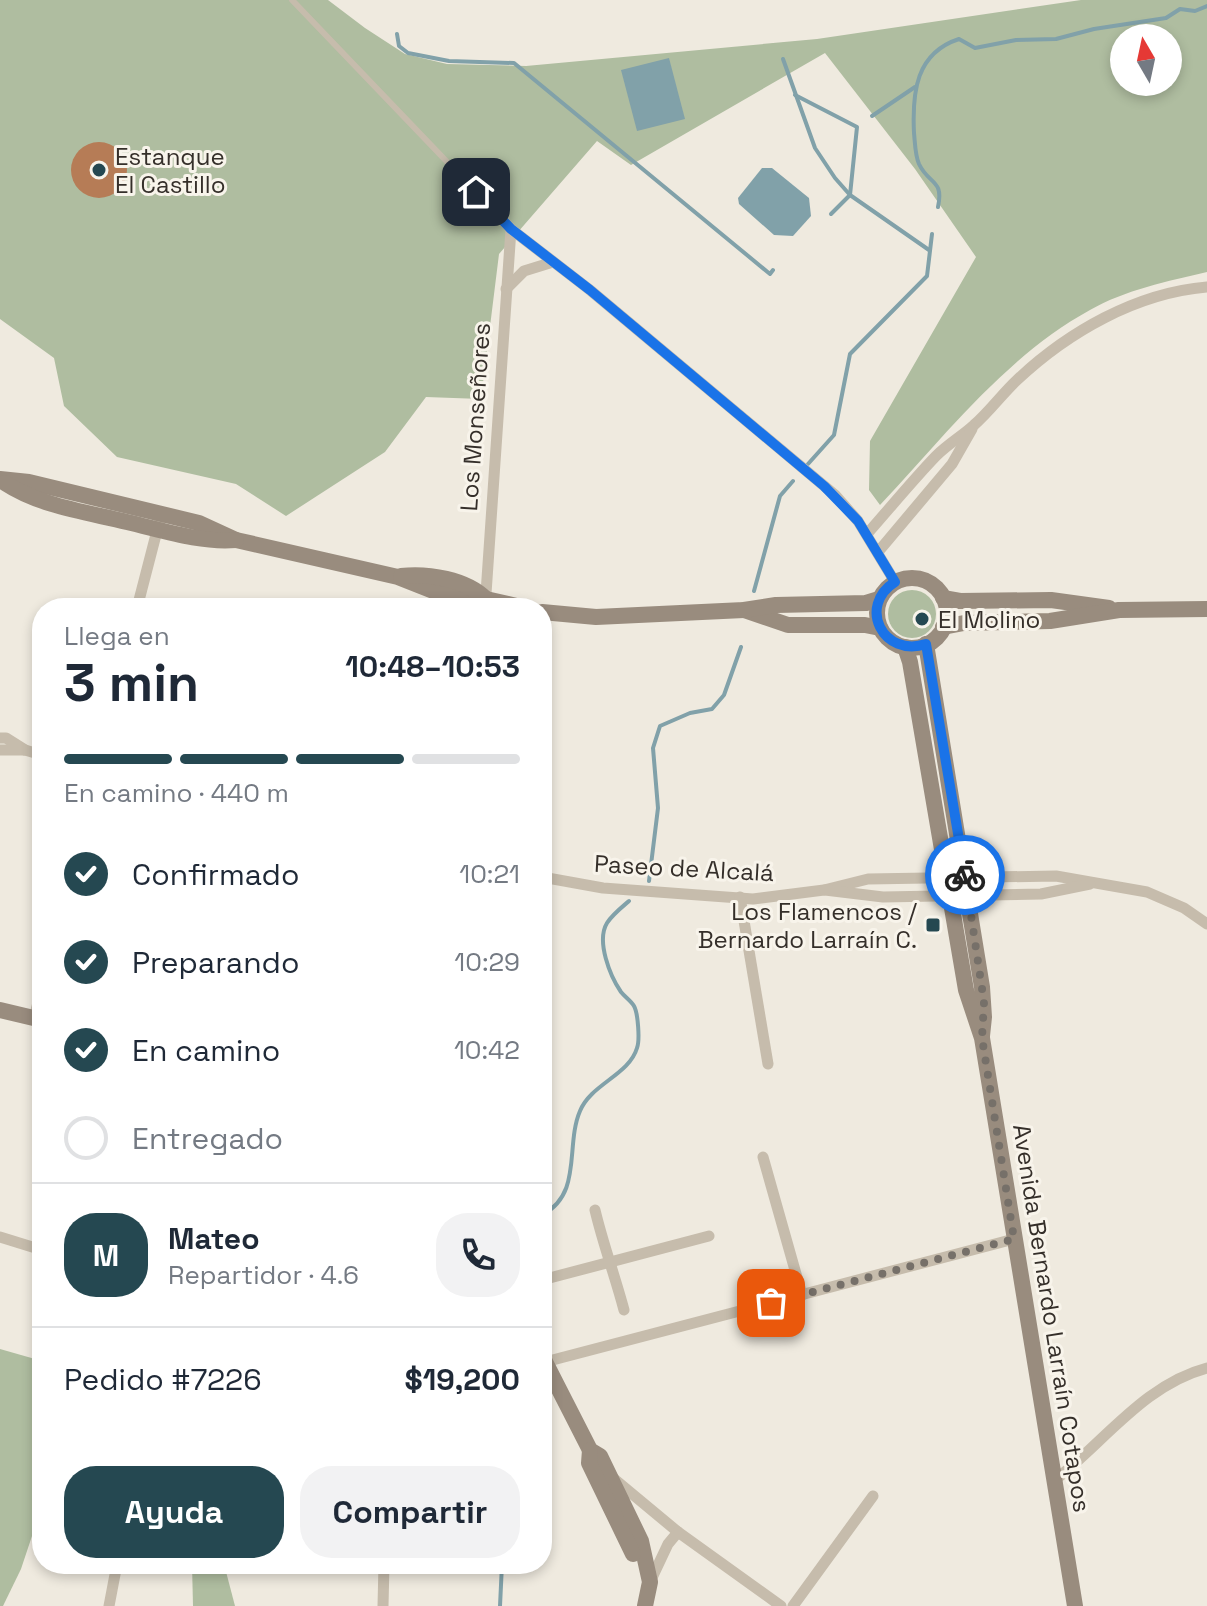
<!DOCTYPE html>
<html lang="es">
<head>
<meta charset="utf-8">
<style>
	body { margin:0; font-family:"Space Grotesk",sans-serif; background:#f2f2f3; color:#1f2937; height:100vh; display:flex; flex-direction:column; font-size:30px; white-space:nowrap }
	* { box-sizing:border-box; margin:0 }
	p { font-size:26px; color:#747a83 }
	.icon { flex:none; width:44px; height:44px; fill:none; stroke:currentColor; stroke-width:2; stroke-linecap:round; stroke-linejoin:round }
	.map { position:relative; flex:1; overflow:hidden }
	.drawer { position:absolute; left:32px; top:598px; width:520px; height:976px; display:flex; flex-direction:column; background:#fff; border-radius:32px; box-shadow:0 4px 12px #0003 }
	.drawer>* { flex:none }
	.needle { width:52px; rotate:351deg }
	.buttons { position:absolute; left:1110px; top:24px; display:grid; gap:16px }
	.buttons a { display:grid; place-items:center; width:72px; height:72px; border-radius:50%; background:#fff; box-shadow:0 4px 12px #0003; font-size:40px }
	.pin { position:absolute; display:grid; place-items:center; width:68px; height:68px; color:#fff; margin:-34px; border-radius:16px; box-shadow:0 4px 12px #0006 }
	.courier { position:absolute; display:grid; place-items:center; width:80px; height:80px; margin:-40px; border:6px solid #1a73e8; border-radius:50%; background:#fff; color:#222; box-shadow:0 2px 10px #0007 }
	.summary em { font-style:normal; font-weight:600 }
	.summary div { display:flex; flex-direction:column-reverse }
	.summary { display:flex; align-items:center; justify-content:space-between; height:136px; padding:0 32px }
	h1 { font-size:52px; font-weight:600; line-height:60px }
	.bar { display:grid; grid-template-columns:repeat(4,1fr); gap:12px 8px; align-content:center; height:96px; padding:0 32px }
	.bar i { height:10px; border-radius:6px; background:#e0e1e3 }
	.bar .active { background:#254851 }
	.bar p { grid-column:span 4 }
	.line { display:flex; align-items:center; gap:20px; padding:0 32px; border-top:2px solid #e0e1e3 }
	.line div { flex:1 }
	.round { display:grid; place-items:center; flex:none; width:84px; height:84px; border-radius:32px; background:#f2f2f3 }
	ol { padding:0 32px; list-style:none }
	li { display:flex; align-items:center; gap:24px; height:88px }
	li p { margin-inline-start:auto }
	li .icon { padding:8px; border-radius:50%; background:#254851; color:#fff; stroke-width:4 }
	li:last-child { color:#747a83 }
	li i { width:44px; height:44px; border:4px solid #e0e1e3; border-radius:50% }
	.action { display:flex; gap:16px; margin-top:auto; padding:16px 32px }
	.action a { flex:1; height:92px; border-radius:32px; background:#254851; color:#fff; font-size:32px; font-weight:600; line-height:92px; text-align:center }
	.action a+a { background:#f2f2f3; color:#1f2937 }
	.map>svg:first-child { display:block }
	.green { fill:#afbda0; fill-rule:evenodd }
	.water { fill:#81a1a9 }
	.lines { fill:none; stroke-linecap:round; stroke-linejoin:round }
	.stream { stroke:#81a1a9; stroke-width:4 }
	.building { fill:#b67c56 }
	.lane { stroke:#c6bcac; stroke-width:6 }
	.street { stroke:#c6bcac; stroke-width:11 }
	.secondary { stroke:#998c7e; stroke-width:16 }
	.done { stroke:#767069; stroke-width:8; stroke-dasharray:0 14.4 }
	.route { stroke:#1a73e8; stroke-width:10 }
	.poi-dot { fill:#254851; stroke:#f8f4eb; stroke-width:3 }
	.labels { text-anchor:middle; dominant-baseline:central; stroke-width:6; stroke-linejoin:round; paint-order:stroke }
	.poi-label { font-size:24px; fill:#352f2a; stroke:#f8f4eb; text-anchor:start }
	.street-label { font-size:24px; fill:#352f2a; stroke:#f8f4eb }
</style>
</head>
<body>
<div class="map">
<svg width="1207" height="1606" viewBox="0 0 1207 1606">
	<rect width="100%" height="100%" fill="#efeadf"/>
	<g class="green">
		<path d="M0,0H328L365,28L405,54L447,64L526,66L817,39L1081,0H1207V272C1168,281 1125,290 1090,310C1006,356 945,436 880,505L869,490L870,441L976,257L915,169L825,53L631,165L597,141L499,254L481,399L426,397L385,452L286,516L236,484L117,457L64,406L54,358L0,319ZM1124,38H1168V82H1124Z"/>
		<circle cx="912" cy="614" r="24"/>
		<polygon points="0,1349 42,1361 42,1506 21,1569 3,1606 0,1606"/>
		<polygon points="192,1564 224,1564 235,1606 193,1606"/>
	</g>
	<g class="water">
		<polygon points="669,58 685,119 637,131 621,70"/>
		<polygon points="762,168 772,168 809,198 811,216 793,236 774,235 739,204 738,198"/>
	</g>
	<g class="lines">
		<g class="stream">
			<polyline points="397,34 399,46 408,53 449,61 514,63 770,274 773,270"/>
			<polyline points="783,59 815,148 835,178 850,195 929,250"/>
			<polyline points="795,95 857,127 850,195 831,214"/>
			<polyline points="872,116 915,87"/>
			<path d="M938,207C944,179 929,185 919,164C915,155 915,142 914,133C912,92 916,53 959,39L975,48L1016,40L1056,39L1094,29L1166,18L1180,9L1195,11L1207,6"/>
			<polyline points="808,464 834,435 850,354 927,276 932,234"/>
			<polyline points="754,591 780,496 793,481"/>
			<polyline points="649,881 658,808 653,748 660,726 690,713 712,709 724,695 741,647"/>
			<path d="M542,1215C583,1194 565,1146 580,1111C591,1084 629,1075 637,1048C640,1040 638,1013 634,1006C631,1001 625,997 621,992C610,976 596,941 607,923C612,915 622,907 629,901"/>
			<polyline points="500,1606 502,1564"/>
		</g>
	</g>
	<circle class="building" cx="99" cy="170" r="28"/>
	<g class="lines">
		<polyline class="lane" points="292,0 497,214"/>
		<g class="street">
			<polyline points="497,214 511,229 590,290 835,495 858,521 895,582"/>
			<polyline points="506,289 524,271 553,262"/>
			<path d="M867,534C890,508 912,481 936,456C948,444 962,436 974,425C990,411 1002,394 1017,380C1068,332 1136,293 1207,287"/>
			<polyline points="878,552 952,464 972,429"/>
			<polyline points="137,608 159,523"/>
			<polyline points="485,608 511,229"/>
			<polyline points="0,738 6,738 25,750"/>
			<polyline points="0,750 25,750 42,755"/>
			<polyline points="542,877 603,888 753,899 824,890 868,879 1056,876 1147,892 1184,908 1207,924"/>
			<polyline points="825,890 883,897 1041,894 1090,884"/>
			<polyline points="740,897 768,1064"/>
			<polyline points="34,1018 42,987"/>
			<polyline points="763,1157 802,1295"/>
			<path d="M595,1210C603,1244 615,1276 624,1310"/>
			<polyline points="0,1237 42,1250"/>
			<polyline points="542,1280 709,1236"/>
			<polyline points="545,1362 1014,1239"/>
			<polyline points="613,1478 678,1532 781,1606"/>
			<path d="M1055,1480C1104,1442 1145,1384 1207,1368"/>
			<polyline points="651,1580 668,1544 678,1532"/>
			<polyline points="109,1606 117,1564"/>
			<polyline points="383,1606 384,1564"/>
			<polyline points="793,1606 873,1496"/>
		</g>
		<g class="secondary">
			<polyline points="0,479 29,482 199,523 236,540 398,577 436,592 468,599 486,599 525,608"/>
			<path d="M5,483C40,506 86,512 127,522C162,530 199,543 236,540"/>
			<path d="M401,576C428,573 466,579 486,599"/>
			<circle cx="912" cy="613" r="35"/>
			<polyline points="943,598 960,601 1051,600 1109,608"/>
			<polyline points="744,610 788,625 865,625 880,628"/>
			<polyline points="542,612 596,617 744,610 776,605 866,603 879,599"/>
			<polyline points="943,627 964,623 1050,621 1119,610 1207,609"/>
			<polyline points="926,644 982,987 984,1017 982,1036"/>
			<polyline points="905,647 910,662 966,990 982,1038 1075,1606"/>
			<polyline points="0,1010 42,1020"/>
			<polyline points="542,1356 590,1450 600,1456 641,1541 650,1582 645,1606"/>
			<polyline points="590,1450 589,1463 633,1554"/>
		</g>
	</g>
	<g class="lines">
		<polyline class="done" points="771,1303 1014,1239 982,1038 984,1002 965,875"/>
		<path class="route" d="M476,192L511,229L590,290L824,486L858,521L895,582C857,606 883,658 926,644L965,875"/>
	</g>
	<g class="poi-dot">
		<circle cx="99" cy="170" r="8"/>
		<circle cx="922" cy="619" r="8"/>
		<rect x="925" y="917" width="16" height="16" rx="4"/>
	</g>
	<g class="labels">
		<g class="poi-label">
			<text x="115" y="156">Estanque<tspan x="115" dy="28">El Castillo</tspan></text>
			<text x="938" y="619">El Molino</text>
			<text x="917" y="911" text-anchor="end">Los Flamencos /<tspan x="917" dy="28">Bernardo Larraín C.</tspan></text>
		</g>
		<g class="street-label">
			<text transform="translate(475 417) rotate(-86)">Los Monseñores</text>
			<text transform="translate(684 868) rotate(3)">Paseo de Alcalá</text>
			<text transform="translate(1052 1318) rotate(81)">Avenida Bernardo Larraín Cotapos</text>
		</g>
	</g>
</svg>
<div class="buttons">
<a><svg class="needle" viewBox="-14 -14 28 28"><path d="M0-13l5 13h-10z" fill="#e53935"/><path d="M0 13l5-13h-10z" fill="#747a83"/></svg></a>
</div>
<div class="pin" style="left:771px;top:1303px;background:#ea580c"><svg class="icon" aria-label="bag" viewBox="0 0 24 24"><path d="M5 8h14l-1 12H6zM9 8a3 3 0 0 1 6 0"/></svg></div>
<div class="pin" style="left:476px;top:192px;background:#1f2937"><svg class="icon" aria-label="home" viewBox="0 0 24 24"><path d="M3 11l9-7 9 7M6 9v11h12V9"/></svg></div>
<div class="courier" style="left:965px;top:875px"><svg class="icon" aria-label="bike" viewBox="0 0 24 24"><circle cx="6" cy="16" r="4"/><circle cx="18" cy="16" r="4"/><path d="M6 16l4-8h5l3 8M10 8l3 8H6M13 5h3"/></svg></div>
<section class="drawer">
<div class="summary"><div><h1>3 min</h1><p>Llega en</p></div><em>10:48–10:53</em></div>
<div class="bar"><i class="active"></i><i class="active"></i><i class="active"></i><i></i><p>En camino · 440 m</p></div>
<ol>
<li><svg class="icon" aria-label="check" viewBox="0 0 24 24"><path d="M5 12l5 5 9-10"/></svg>Confirmado<p>10:21</p></li>
<li><svg class="icon" aria-label="check" viewBox="0 0 24 24"><path d="M5 12l5 5 9-10"/></svg>Preparando<p>10:29</p></li>
<li><svg class="icon" aria-label="check" viewBox="0 0 24 24"><path d="M5 12l5 5 9-10"/></svg>En camino<p>10:42</p></li>
<li><i></i>Entregado</li>
</ol>
<div class="line" style="height:144px"><b class="round" style="background:#254851;color:#fff">M</b><div><b>Mateo</b><p>Repartidor · 4.6</p></div><a class="round"><svg class="icon" aria-label="phone" viewBox="0 0 24 24"><path d="M5 4h4l2 5-3 2q2 4 5 5l2-3 5 2v4C11 20 4 13 5 4z"/></svg></a></div>
<div class="line" style="height:104px"><div>Pedido #7226</div><b>$19,200</b></div>
<div class="action"><a>Ayuda</a><a>Compartir</a></div>
</section>
</div>
</body>
</html>
